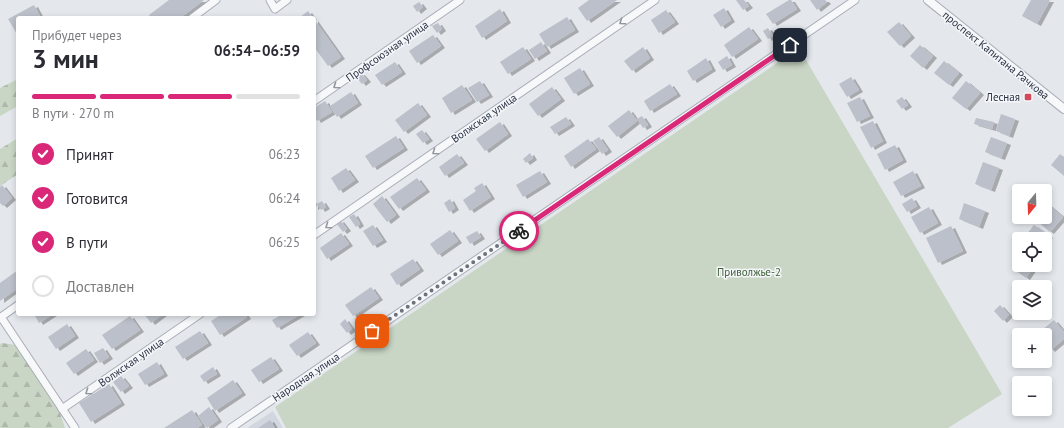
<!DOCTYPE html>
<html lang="ru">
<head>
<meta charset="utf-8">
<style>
	body { margin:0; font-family:"PT Sans",sans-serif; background:#f7f7f7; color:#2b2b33; height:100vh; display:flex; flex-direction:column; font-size:15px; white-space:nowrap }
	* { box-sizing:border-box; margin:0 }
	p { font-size:13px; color:#7c7c81 }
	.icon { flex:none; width:22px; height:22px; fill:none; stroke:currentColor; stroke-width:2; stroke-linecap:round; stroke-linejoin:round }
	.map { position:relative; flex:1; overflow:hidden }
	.panel { position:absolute; left:16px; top:16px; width:300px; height:300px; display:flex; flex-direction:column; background:#fff; border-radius:4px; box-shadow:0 2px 6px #0003 }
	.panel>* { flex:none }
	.needle { width:26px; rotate:199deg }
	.controls { position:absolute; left:1012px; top:184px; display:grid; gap:8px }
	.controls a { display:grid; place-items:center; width:40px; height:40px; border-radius:4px; background:#fff; box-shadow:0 2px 6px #0003; font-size:20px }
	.pin { position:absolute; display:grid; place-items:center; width:34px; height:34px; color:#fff; margin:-17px; border-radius:8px; box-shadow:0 2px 6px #0006 }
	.courier { position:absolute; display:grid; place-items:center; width:40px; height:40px; margin:-20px; border:3px solid #db2777; border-radius:50%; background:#fff; color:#222; box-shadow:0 1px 5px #0007 }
	.headline em { font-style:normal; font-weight:700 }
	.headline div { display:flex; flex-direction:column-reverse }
	.headline { display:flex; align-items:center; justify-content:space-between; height:68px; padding:0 16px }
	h1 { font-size:26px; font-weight:700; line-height:30px }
	.bar { display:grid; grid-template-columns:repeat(4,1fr); gap:6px 4px; align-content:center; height:48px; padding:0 16px }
	.bar i { height:5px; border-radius:3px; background:#e1e1e2 }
	.bar .selected { background:#db2777 }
	.bar p { grid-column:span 4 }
	ol { padding:0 16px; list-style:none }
	li { display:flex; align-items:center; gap:12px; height:44px }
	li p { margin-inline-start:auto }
	li .icon { padding:4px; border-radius:50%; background:#db2777; color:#fff; stroke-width:4 }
	li:last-child { color:#7c7c81 }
	li i { width:22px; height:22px; border:2px solid #e1e1e2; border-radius:50% }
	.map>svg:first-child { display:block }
	.built { fill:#d2d6de }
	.forest { fill:url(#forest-firs) }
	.garden { fill:#c9d6c5 }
	.building { fill:#bbc0ca; filter:url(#shadow) }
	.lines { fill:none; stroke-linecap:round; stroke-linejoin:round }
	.minor-casing { stroke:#a9aeb7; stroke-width:9 }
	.tertiary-casing { stroke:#a9aeb7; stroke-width:10 }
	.minor { stroke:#f7f8fa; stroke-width:7 }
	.tertiary { stroke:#f7f8fa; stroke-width:8 }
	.oneway { stroke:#9196a0 }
	.done { stroke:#6c737f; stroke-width:4; stroke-dasharray:0 7.2 }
	.route { stroke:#db2777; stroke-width:5 }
	.poi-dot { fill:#d1495b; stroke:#f4f6f9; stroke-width:1.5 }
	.labels { text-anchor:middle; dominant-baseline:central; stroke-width:3; stroke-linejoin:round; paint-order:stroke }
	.street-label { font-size:11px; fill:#2b3445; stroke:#f4f6f9 }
	.poi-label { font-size:11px; fill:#2b3445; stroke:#f4f6f9; text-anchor:end }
	.park-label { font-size:11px; fill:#3f6138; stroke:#f4f6f9 }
</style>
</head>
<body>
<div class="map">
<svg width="1064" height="428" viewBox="0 0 1064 428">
	<defs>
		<pattern id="forest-firs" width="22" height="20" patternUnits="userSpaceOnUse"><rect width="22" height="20" fill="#c9d6c5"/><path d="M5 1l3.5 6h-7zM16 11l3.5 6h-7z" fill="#adb8ab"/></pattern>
		<filter id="shadow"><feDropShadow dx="4" dy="2" stdDeviation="0" flood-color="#0004"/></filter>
	</defs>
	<rect width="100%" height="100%" fill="#e4e7ec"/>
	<polygon class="built" points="273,411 283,428 247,428"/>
	<g class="forest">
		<polygon points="18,79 18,106 0,116 0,88"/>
		<polygon points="18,138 18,174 0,186 0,149"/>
		<polygon points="2,343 17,345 60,413 65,428 0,428 0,344"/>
	</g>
	<polygon class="garden" points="799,48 1002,394 948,428 286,428 275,407"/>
	<g class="building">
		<polygon points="169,0 204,0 180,18 151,18 149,15"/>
		<polygon points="589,0 617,0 587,21 578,8"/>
		<polygon points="736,0 744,0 749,6 743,10"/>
		<polygon points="789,0 791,0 797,9 773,24 766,14"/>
		<polygon points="810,0 825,0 827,2 817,10"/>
		<polygon points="1031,0 1050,0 1037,24 1022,16"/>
		<polygon points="419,2 423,7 417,12 413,6"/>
		<polygon points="34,5 41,18 18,18 18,36 8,19"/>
		<polygon points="724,8 731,20 721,27 713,15"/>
		<polygon points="500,9 507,21 482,38 475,26"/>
		<polygon points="666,10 675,22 659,33 651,20"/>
		<polygon points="308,11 313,18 299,18"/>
		<polygon points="567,17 575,30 547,47 539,34"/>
		<polygon points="314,19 341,57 328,66 314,47"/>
		<polygon points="899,22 911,36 900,46 887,32"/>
		<polygon points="438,23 442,29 437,33 432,26"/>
		<polygon points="749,27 758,39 732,57 724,45"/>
		<polygon points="768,28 773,36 768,39 763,31"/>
		<polygon points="433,35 441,46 417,63 409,51"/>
		<polygon points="541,42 547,51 535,59 529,50"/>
		<polygon points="920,45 933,56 923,68 910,56"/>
		<polygon points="523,47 531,59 508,74 500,62"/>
		<polygon points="643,47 650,58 632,71 624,61"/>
		<polygon points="727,56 732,65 723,70 718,62"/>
		<polygon points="706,58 712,69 693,81 687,71"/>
		<polygon points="944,61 959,73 949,85 934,73"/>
		<polygon points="395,62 402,72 382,85 375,75"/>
		<polygon points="580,68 590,84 574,94 564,78"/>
		<polygon points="361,73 367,80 362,84 356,77"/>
		<polygon points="851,77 859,90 847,97 839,84"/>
		<polygon points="480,81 489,95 477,102 468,88"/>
		<polygon points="966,81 980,93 966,109 952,98"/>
		<polygon points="670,84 677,94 650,111 644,101"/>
		<polygon points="462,85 472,100 451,113 442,98"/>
		<polygon points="552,87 561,99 538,116 529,104"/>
		<polygon points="351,92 358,103 337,117 330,106"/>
		<polygon points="860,97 870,116 857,122 847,103"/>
		<polygon points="902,97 908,105 902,109 896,101"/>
		<polygon points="325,101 332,112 317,121 314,116 314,108"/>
		<polygon points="418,103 427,115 404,132 395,120"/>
		<polygon points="629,110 637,121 617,137 608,126"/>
		<polygon points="1001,114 1015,119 1009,136 996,131"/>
		<polygon points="642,116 648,125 643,128 637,119"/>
		<polygon points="566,117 571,124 555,134 550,127"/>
		<polygon points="976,118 994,122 992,129 974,124"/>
		<polygon points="873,121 883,141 871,148 860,127"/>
		<polygon points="500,122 508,134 485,151 476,139"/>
		<polygon points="422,130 429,139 423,143 416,134"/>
		<polygon points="396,136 404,148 373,168 365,156"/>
		<polygon points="599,137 608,150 602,154 593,141"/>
		<polygon points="991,137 1007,143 1001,158 985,152"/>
		<polygon points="588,139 596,149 571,167 564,156"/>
		<polygon points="895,145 903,160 885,170 877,154"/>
		<polygon points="530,153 533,158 526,163 523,159"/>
		<polygon points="457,154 464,163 445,176 439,167"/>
		<polygon points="1060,154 1064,157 1064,176 1051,165"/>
		<polygon points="983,162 999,168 991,190 975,184"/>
		<polygon points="346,168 355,180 339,191 331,178"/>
		<polygon points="540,171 547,182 523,197 516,185"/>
		<polygon points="913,171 921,186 901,196 893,182"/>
		<polygon points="417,178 426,190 399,209 390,197"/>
		<polygon points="482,183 491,197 470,211 463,200 476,191 474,188"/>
		<polygon points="2,185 12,198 3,206 0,203 0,187"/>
		<polygon points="382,196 396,215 387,222 373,204"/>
		<polygon points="912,198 917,206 907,212 902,204"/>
		<polygon points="450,199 455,208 449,212 444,203"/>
		<polygon points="314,200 317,204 322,201 326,207 321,210 318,205 314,208"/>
		<polygon points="1045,202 1063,217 1050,232 1032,217 1045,217"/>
		<polygon points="964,203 985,211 979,227 959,219"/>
		<polygon points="929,207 938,223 920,233 911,217"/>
		<polygon points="354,214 360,224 356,227 349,217"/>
		<polygon points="340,220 347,229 343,232 336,223"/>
		<polygon points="373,225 383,240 373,246 363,231"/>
		<polygon points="1034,225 1049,236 1045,241 1045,239 1032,239 1026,235"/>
		<polygon points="951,226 963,251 938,263 926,238"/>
		<polygon points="450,230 458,241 438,255 430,244"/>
		<polygon points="477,231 481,237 470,244 466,237"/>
		<polygon points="341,233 349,244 327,259 320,248"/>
		<polygon points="413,259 420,269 397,285 390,274"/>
		<polygon points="1019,259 1019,265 1035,265 1026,278 1012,268"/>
		<polygon points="18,270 18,288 0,301 0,283"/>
		<polygon points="371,287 379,298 353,316 345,305"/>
		<polygon points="1000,305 1009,315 1003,321 994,311"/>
		<polygon points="34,314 53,314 39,323"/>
		<polygon points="144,314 163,314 151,323"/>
		<polygon points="222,314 245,314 247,317 220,335 211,321"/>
		<polygon points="283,314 301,314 277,328 272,320"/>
		<polygon points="130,316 140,330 112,349 102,335"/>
		<polygon points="345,319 352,329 347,333 340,324"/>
		<polygon points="1054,320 1064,332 1064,339 1051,350 1045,343 1045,335 1036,335"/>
		<polygon points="67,324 75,336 56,349 48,337"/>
		<polygon points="200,331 208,343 183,359 175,347"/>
		<polygon points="308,332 316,343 297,356 289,345"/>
		<polygon points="103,348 109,357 100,363 94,353"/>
		<polygon points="86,349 94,360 74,374 66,363"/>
		<polygon points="271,357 279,369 259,382 251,370"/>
		<polygon points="157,362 164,374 145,385 138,374"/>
		<polygon points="213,367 217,374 204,382 200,376"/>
		<polygon points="121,376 129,386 121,392 113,382"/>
		<polygon points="233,380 242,393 215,411 207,398"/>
		<polygon points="109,384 121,403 91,422 79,403"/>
		<polygon points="209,407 218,420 207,428 198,416"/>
		<polygon points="192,410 202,425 197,428 164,428"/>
		<polygon points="270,420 275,428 258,428"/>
	</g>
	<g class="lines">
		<defs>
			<g id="minor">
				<polyline points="270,0 275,9 287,0"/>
				<polyline points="192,18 216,0"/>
				<polyline points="314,101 460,0"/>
				<polyline points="314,235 655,0"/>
				<polyline points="18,305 1,317 75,428"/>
				<polyline points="62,409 200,314"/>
				<polyline points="231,428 855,0"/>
			</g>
			<polyline id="tertiary" points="928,0 1064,109"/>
		</defs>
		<use href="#minor" class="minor-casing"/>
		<use href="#tertiary" class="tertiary-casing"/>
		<use href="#minor" class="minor"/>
		<use href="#tertiary" class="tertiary"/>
	</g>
	<defs><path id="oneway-chevron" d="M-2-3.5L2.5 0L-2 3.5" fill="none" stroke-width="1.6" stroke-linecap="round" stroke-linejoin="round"/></defs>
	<g class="oneway">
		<use href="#oneway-chevron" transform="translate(622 22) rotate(145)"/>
		<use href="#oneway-chevron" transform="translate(336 86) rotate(145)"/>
		<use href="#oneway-chevron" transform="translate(435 152) rotate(145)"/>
		<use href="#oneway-chevron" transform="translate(328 226) rotate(145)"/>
		<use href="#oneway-chevron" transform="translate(88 392) rotate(145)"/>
	</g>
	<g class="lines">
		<polyline class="done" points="372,331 519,231"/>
		<polyline class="route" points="519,231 790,45"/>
	</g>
	<rect class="poi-dot" x="1024" y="93" width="8" height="8" rx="2"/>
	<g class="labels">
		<g class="street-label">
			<text transform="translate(387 51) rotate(-35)">Профсоюзная улица</text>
			<text transform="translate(996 55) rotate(39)">проспект Капитана Рачкова</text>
			<text transform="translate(484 118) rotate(-35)">Волжская улица</text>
			<text transform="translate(131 362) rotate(-35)">Волжская улица</text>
			<text transform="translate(306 377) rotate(-34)">Народная улица</text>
		</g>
		<g class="poi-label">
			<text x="1020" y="97">Лесная</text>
		</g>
		<g class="park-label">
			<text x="749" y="272">Приволжье-2</text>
		</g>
	</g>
</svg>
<div class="controls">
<a><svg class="needle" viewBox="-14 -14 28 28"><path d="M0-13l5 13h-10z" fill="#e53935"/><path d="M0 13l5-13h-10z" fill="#7c7c81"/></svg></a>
<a><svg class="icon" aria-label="locate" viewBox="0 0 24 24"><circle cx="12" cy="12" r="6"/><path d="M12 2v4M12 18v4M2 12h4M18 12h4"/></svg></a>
<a><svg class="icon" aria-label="layers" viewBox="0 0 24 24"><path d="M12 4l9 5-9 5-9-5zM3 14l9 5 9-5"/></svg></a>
<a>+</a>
<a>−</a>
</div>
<div class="pin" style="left:372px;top:331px;background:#ea580c"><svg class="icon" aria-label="bag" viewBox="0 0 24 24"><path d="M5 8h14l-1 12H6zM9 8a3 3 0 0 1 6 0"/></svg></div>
<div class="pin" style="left:790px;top:45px;background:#1f2937"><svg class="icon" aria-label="home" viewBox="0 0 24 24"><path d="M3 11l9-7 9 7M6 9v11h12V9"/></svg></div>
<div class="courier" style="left:519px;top:231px"><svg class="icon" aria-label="bike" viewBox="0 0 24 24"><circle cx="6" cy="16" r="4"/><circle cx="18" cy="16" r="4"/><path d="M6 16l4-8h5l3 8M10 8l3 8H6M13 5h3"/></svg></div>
<section class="panel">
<div class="headline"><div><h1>3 мин</h1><p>Прибудет через</p></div><em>06:54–06:59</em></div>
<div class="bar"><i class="selected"></i><i class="selected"></i><i class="selected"></i><i></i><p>В пути · 270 m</p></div>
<ol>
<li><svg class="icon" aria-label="check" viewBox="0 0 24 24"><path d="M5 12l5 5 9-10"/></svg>Принят<p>06:23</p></li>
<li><svg class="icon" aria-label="check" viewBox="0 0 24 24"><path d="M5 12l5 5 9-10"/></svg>Готовится<p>06:24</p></li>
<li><svg class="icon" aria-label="check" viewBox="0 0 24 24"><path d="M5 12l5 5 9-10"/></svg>В пути<p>06:25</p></li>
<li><i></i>Доставлен</li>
</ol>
</section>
</div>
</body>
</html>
